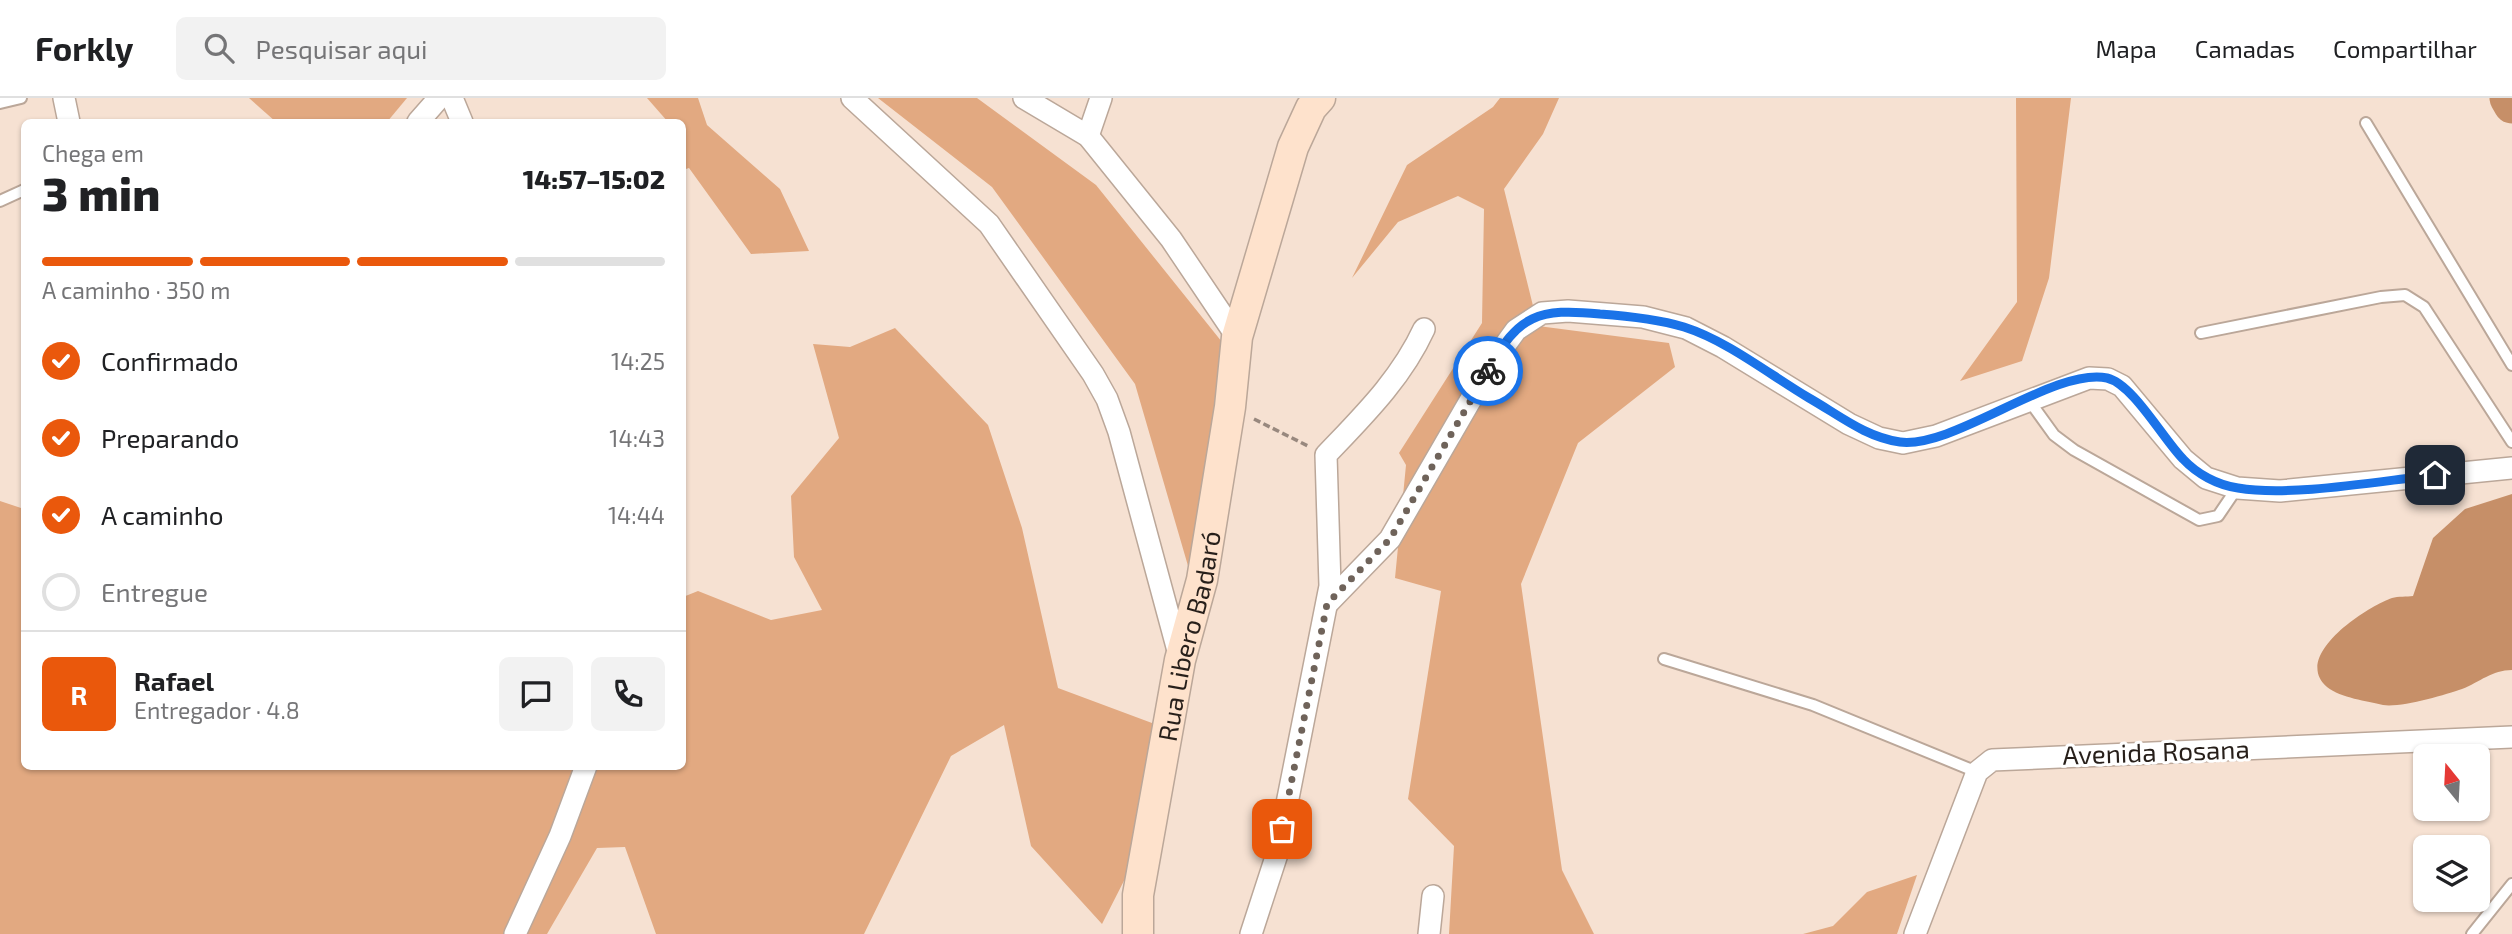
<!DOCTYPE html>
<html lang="pt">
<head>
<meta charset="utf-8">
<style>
	body { margin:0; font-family:"Exo 2",sans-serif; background:#f2f2f2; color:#202124; height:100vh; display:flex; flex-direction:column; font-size:26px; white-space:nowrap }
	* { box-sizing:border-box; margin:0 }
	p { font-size:23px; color:#757577 }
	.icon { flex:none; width:38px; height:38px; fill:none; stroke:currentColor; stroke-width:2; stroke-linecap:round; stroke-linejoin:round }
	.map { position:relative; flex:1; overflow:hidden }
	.side { position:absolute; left:21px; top:21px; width:665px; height:651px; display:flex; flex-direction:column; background:#fff; border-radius:10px; box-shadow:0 2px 5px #0004 }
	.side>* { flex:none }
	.needle { width:46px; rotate:342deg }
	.fabs { position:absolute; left:2413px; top:646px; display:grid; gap:14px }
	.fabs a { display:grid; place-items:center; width:77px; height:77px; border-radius:10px; background:#fff; box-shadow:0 2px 5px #0004; font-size:35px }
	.pin { position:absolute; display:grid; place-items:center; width:60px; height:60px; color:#fff; margin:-30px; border-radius:14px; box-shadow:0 4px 10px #0006 }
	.courier { position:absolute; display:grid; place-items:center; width:70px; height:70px; margin:-35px; border:5px solid #1a73e8; border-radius:50%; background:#fff; color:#222; box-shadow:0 2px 9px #0007 }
	.summary em { font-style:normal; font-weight:800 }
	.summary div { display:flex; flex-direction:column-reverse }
	.summary { display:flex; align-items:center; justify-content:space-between; height:119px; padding:0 21px }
	h1 { font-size:46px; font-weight:800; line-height:52px }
	.bar { display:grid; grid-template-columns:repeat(4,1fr); gap:10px 7px; align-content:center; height:84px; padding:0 21px }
	.bar i { height:9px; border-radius:5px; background:#e0e0e0 }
	.bar .on { background:#ea580c }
	.bar p { grid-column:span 4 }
	.line { display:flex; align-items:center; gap:18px; padding:0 21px; border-top:2px solid #e0e0e0 }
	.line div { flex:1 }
	.round { display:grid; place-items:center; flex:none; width:74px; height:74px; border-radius:10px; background:#f2f2f2 }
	ol { padding:0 21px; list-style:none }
	li { display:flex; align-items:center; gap:21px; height:77px }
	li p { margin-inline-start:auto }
	li .icon { padding:7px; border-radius:50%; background:#ea580c; color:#fff; stroke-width:4 }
	li:last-child { color:#757577 }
	li i { width:38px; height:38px; border:4px solid #e0e0e0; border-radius:50% }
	header { display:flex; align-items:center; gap:42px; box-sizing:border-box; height:98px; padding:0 35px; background:#fff; border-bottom:2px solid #e0e0e0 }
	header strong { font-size:33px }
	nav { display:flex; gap:38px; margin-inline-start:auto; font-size:24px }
	.search { width:490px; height:63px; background:#f2f2f2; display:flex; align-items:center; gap:18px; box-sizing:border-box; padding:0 24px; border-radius:10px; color:#757577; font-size:26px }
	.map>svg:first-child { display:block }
	.forest { fill:#e2a981 }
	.water { fill:#c68f68 }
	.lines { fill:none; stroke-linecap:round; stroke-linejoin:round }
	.river { stroke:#c68f68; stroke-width:37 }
	.lane-casing { stroke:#bba799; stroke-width:14 }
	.street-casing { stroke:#bba799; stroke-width:24 }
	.secondary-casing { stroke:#bba799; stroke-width:33 }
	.path { stroke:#98887e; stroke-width:3.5; stroke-dasharray:7 3.5; stroke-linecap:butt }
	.lane { stroke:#fff; stroke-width:10 }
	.street { stroke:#fff; stroke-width:21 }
	.secondary { stroke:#fee2cc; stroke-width:30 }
	.done { stroke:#6f635a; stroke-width:7; stroke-dasharray:0 12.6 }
	.route { stroke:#1a73e8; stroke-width:9 }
	.labels { text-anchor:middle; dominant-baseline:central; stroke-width:6; stroke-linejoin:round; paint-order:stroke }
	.street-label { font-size:26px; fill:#271f1a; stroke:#fff }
</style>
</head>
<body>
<header>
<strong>Forkly</strong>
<div class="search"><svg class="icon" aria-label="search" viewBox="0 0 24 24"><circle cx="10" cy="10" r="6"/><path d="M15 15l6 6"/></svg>Pesquisar aqui</div>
<nav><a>Mapa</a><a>Camadas</a><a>Compartilhar</a></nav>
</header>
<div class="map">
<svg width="2512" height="836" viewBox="0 0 2512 836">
	<rect width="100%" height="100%" fill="#f6e1d2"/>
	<g class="forest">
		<polygon points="249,0 407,0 387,24 276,24"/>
		<polygon points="647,0 698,0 707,27 780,91 809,153 751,156 689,70 683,72 682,24 668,24"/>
		<polygon points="878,0 977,0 1096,87 1230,254 1193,485 1135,286 992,89"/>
		<polygon points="1500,0 1559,0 1543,36 1504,91 1538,228 1669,245 1675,269 1578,345 1521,486 1562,772 1594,836 1449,836 1454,748 1408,701 1441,493 1395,480 1406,367 1399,355 1482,225 1484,111 1458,98 1398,124 1352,180 1407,67 1493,9"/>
		<polygon points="2016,0 2071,0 2049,180 2022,263 1960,283 2017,204"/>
		<polygon points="895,230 988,327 1022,430 1058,590 1160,628 1132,767 1102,826 1031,748 1004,627 951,658 864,836 656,836 625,749 597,750 547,836 0,836 0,403 24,411 24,668 682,668 683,499 698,493 771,522 822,512 794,459 791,398 839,340 813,246 850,249"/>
		<polygon points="1917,777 1897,836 1803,836 1833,828 1867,794"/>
	</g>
	<path class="water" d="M2512,396V572C2492,572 2480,584 2462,591C2445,597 2400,610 2383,607C2367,603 2341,600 2327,589C2291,558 2366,509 2392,500C2398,498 2407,499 2413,498L2433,440L2465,411Z"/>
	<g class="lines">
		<polyline class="river" points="2508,0 2512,7"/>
		<defs>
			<g id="lane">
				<polyline points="0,5 21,0"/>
				<polyline points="2366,25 2512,267"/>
				<polyline points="0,103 24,92"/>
				<polyline points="2201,235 2381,199 2405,197 2424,209 2512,344"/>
				<polyline points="2028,301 2054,337 2074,352 2199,422 2218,418 2237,390"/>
				<polyline points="1664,561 1813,607 1977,674"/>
				<polyline points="2472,836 2512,786"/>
			</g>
			<g id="street">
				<polyline points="64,0 69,24"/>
				<polyline points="452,0 462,24"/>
				<polyline points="852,0 989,126 1093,276 1107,301 1119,334 1180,560"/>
				<polyline points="1024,0 1088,38 1171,141 1237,239"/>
				<polyline points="418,24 439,0"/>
				<polyline points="1088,38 1101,0"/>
				<polyline points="1327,506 1390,441 1492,265 1516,232 1542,215 1568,213 1643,219 1686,230 1723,249 1849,326 1879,340 1903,345 1936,338 2089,280 2108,281 2122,288 2183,361 2206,380 2237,390 2280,393 2512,370"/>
				<polyline points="515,836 560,738 586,668"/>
				<path d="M1251,836L1277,756L1330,488L1326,357C1363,318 1401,281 1424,231"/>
				<polyline points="1429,836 1433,798"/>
				<polyline points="1915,836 1977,674 1992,662 2512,639"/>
			</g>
			<g id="secondary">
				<path id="s1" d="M1138,836V797L1180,562L1202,482L1230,309L1237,239L1293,49L1311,10L1320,0"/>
			</g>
		</defs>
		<use href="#lane" class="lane-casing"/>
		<use href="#street" class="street-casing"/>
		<use href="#secondary" class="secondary-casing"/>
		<polyline class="path" points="1254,321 1310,349"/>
		<use href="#lane" class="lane"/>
		<use href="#street" class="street"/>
		<use href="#secondary" class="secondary"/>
	</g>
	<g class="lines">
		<polyline class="done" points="1282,731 1327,506 1390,441 1488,273"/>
		<path class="route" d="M1488,273C1518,216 1539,210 1600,216C1628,218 1657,221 1684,229C1728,243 1770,277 1809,300C1839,317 1865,339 1900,344C1954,351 2054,269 2107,280C2133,286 2163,341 2183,361C2197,376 2217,387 2238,390C2292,399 2379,383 2435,377"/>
	</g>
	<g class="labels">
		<g class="street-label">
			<text stroke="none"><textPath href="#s1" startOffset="303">Rua Libero Badaró</textPath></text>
			<text transform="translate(2156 653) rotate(-2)">Avenida Rosana</text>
		</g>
	</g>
</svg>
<div class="fabs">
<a><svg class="needle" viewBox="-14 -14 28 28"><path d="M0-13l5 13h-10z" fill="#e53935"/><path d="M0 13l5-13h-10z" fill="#757577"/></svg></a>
<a><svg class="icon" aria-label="layers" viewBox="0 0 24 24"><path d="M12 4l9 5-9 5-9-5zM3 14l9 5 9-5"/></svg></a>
</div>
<div class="pin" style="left:1282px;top:731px;background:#ea580c"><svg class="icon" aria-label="bag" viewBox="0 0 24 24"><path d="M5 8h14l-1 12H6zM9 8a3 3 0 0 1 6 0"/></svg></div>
<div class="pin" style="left:2435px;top:377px;background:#1f2937"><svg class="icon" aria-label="home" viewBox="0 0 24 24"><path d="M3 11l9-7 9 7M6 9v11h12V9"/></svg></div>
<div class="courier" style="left:1488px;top:273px"><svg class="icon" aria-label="bike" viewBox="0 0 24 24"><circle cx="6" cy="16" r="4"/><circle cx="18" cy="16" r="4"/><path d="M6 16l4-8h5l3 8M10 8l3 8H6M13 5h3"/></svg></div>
<section class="side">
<div class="summary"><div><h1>3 min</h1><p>Chega em</p></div><em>14:57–15:02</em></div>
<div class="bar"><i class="on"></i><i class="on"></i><i class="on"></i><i></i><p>A caminho · 350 m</p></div>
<ol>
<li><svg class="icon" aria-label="check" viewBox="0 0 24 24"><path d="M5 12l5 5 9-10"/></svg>Confirmado<p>14:25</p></li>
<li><svg class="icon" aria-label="check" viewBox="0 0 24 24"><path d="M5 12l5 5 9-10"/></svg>Preparando<p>14:43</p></li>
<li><svg class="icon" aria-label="check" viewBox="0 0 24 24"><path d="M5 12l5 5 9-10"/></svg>A caminho<p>14:44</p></li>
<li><i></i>Entregue</li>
</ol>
<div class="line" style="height:126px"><b class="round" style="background:#ea580c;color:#fff">R</b><div><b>Rafael</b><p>Entregador · 4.8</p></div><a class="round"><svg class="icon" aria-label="chat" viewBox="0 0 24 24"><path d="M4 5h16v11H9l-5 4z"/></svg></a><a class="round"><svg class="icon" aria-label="phone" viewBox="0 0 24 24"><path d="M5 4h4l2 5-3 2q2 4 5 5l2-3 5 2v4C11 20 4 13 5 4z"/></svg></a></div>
</section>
</div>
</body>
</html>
